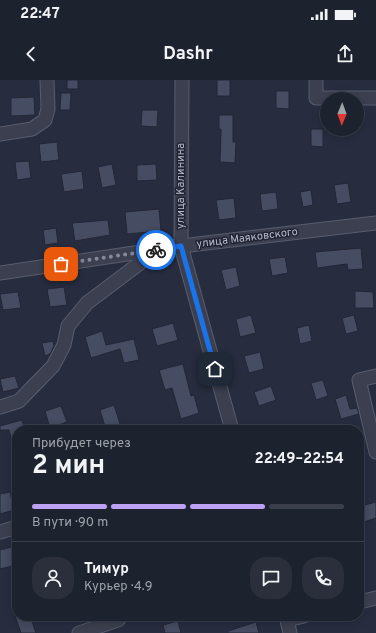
<!DOCTYPE html>
<html lang="ru">
<head>
<meta charset="utf-8">
<style>
	body { margin:0; font-family:Overpass,sans-serif; background:#2a2f3b; color:#f1f3f6; height:100vh; display:flex; flex-direction:column; font-size:15px; white-space:nowrap }
	* { box-sizing:border-box; margin:0 }
	p { font-size:13px; color:#a0a4aa }
	.icon { flex:none; width:22px; height:22px; fill:none; stroke:currentColor; stroke-width:2; stroke-linecap:round; stroke-linejoin:round }
	.map { position:relative; flex:1; overflow:hidden }
	.details { position:absolute; left:12px; top:345px; width:352px; height:196px; display:flex; flex-direction:column; background:#1d222f; border-radius:16px; box-shadow:0 2px 10px #0003,0 0 0 1px #3b3f4b }
	.details>* { flex:none }
	.needle { width:26px; rotate:181deg }
	.fabs { position:absolute; left:320px; top:12px; display:grid; gap:8px }
	.fabs a { display:grid; place-items:center; width:44px; height:44px; border-radius:50%; background:#1d222f; box-shadow:0 2px 10px #0003,0 0 0 1px #3b3f4b; font-size:20px }
	.pin { position:absolute; display:grid; place-items:center; width:34px; height:34px; color:#fff; margin:-17px; border-radius:8px; box-shadow:0 2px 6px #0006 }
	.courier { position:absolute; display:grid; place-items:center; width:40px; height:40px; margin:-20px; border:3px solid #1a73e8; border-radius:50%; background:#fff; color:#222; box-shadow:0 1px 5px #0007 }
	.overview em { font-style:normal; font-weight:700 }
	.overview div { display:flex; flex-direction:column-reverse }
	.overview { display:flex; align-items:center; justify-content:space-between; height:68px; padding:0 20px }
	h1 { font-size:26px; font-weight:700; line-height:30px }
	.bar { display:grid; grid-template-columns:repeat(4,1fr); gap:6px 4px; align-content:center; height:48px; padding:0 20px }
	.bar i { height:5px; border-radius:3px; background:#3b3f4b }
	.bar .current { background:#bca0f2 }
	.bar p { grid-column:span 4 }
	.line { display:flex; align-items:center; gap:10px; padding:0 20px; border-top:1px solid #3b3f4b }
	.line div { flex:1 }
	.round { display:grid; place-items:center; flex:none; width:42px; height:42px; border-radius:16px; background:#2a2f3b }
	.status { display:flex; justify-content:space-between; align-items:center; height:28px; padding:0 20px; background:#1d222f; direction:ltr }
	.status svg { height:11px; fill:currentColor }
	header { display:flex; justify-content:space-between; align-items:center; height:52px; padding:0 20px; background:#1d222f; font-size:18px; font-weight:700 }
	.map>svg:first-child { display:block }
	.building { fill:#464c61; stroke:#222636 }
	.lines { fill:none; stroke-linecap:round; stroke-linejoin:round }
	.minor-casing { stroke:#595d6d; stroke-width:15 }
	.minor { stroke:#3b3f4f; stroke-width:13 }
	.done { stroke:#858999; stroke-width:4; stroke-dasharray:0 7.2 }
	.route { stroke:#1a73e8; stroke-width:5 }
	.labels { text-anchor:middle; dominant-baseline:central; stroke-width:3; stroke-linejoin:round; paint-order:stroke }
	.street-label { font-size:11px; fill:#b8bbca; stroke:#202434 }
</style>
</head>
<body>
<div class="status"><b>22:47</b><svg viewBox="0 0 49 12"><path d="M0 12V9h3v3zM5 12V6h3v6zM10 12V3h3v9zM15 12V0h3v12zM26 1h20v11H26zM47 4h2v5h-2z"/></svg></div>
<header><svg class="icon" aria-label="back" viewBox="0 0 24 24"><path d="M15 5l-7 7 7 7"/></svg>Dashr<svg class="icon" aria-label="share" viewBox="0 0 24 24"><path d="M12 15V3M7 8l5-5 5 5M5 13v7h14v-7"/></svg></header>
<div class="map">
<svg width="376" height="553" viewBox="0 0 376 553">
	<rect width="100%" height="100%" fill="#272d3f"/>
	<g class="building">
		<rect x="67" y="0" width="11" height="9"/>
		<rect x="217" y="0" width="13" height="16"/>
		<polygon points="276,11 289,11 289,29 276,28"/>
		<polygon points="61,13 71,13 70,30 60,30"/>
		<polygon points="34,17 35,35 11,36 11,18"/>
		<polygon points="142,30 158,30 157,47 141,46"/>
		<polygon points="219,35 233,35 233,62 236,62 235,83 220,82 221,49 219,49"/>
		<polygon points="311,49 323,49 323,67 311,66"/>
		<polygon points="57,62 59,80 41,82 39,64"/>
		<polygon points="29,81 31,98 17,100 15,82"/>
		<polygon points="112,84 116,105 102,108 98,87"/>
		<polygon points="156,84 157,100 137,101 137,85"/>
		<polygon points="82,91 84,109 64,112 61,94"/>
		<polygon points="348,103 351,122 337,124 334,105"/>
		<polygon points="311,110 313,125 303,127 300,112"/>
		<polygon points="276,112 278,129 262,131 260,114"/>
		<polygon points="234,118 236,138 219,140 216,120"/>
		<polygon points="159,129 161,151 127,154 125,132"/>
		<polygon points="108,140 110,155 75,161 72,143"/>
		<polygon points="56,148 58,163 45,165 43,150"/>
		<polygon points="361,168 363,189 348,190 347,184 317,188 315,172"/>
		<polygon points="285,177 288,193 272,196 269,179"/>
		<polygon points="236,187 240,206 226,210 221,190"/>
		<polygon points="64,207 67,225 50,227 47,209"/>
		<polygon points="355,211 373,212 374,228 355,228"/>
		<polygon points="18,212 21,228 3,230 0,214"/>
		<polygon points="251,235 256,253 240,257 236,239"/>
		<polygon points="354,235 358,251 346,254 342,238"/>
		<polygon points="173,243 178,260 157,266 152,249"/>
		<polygon points="309,245 312,261 300,264 297,248"/>
		<polygon points="102,251 106,265 134,259 139,280 124,283 120,269 91,278 85,257"/>
		<polygon points="53,261 54,266 50,274 45,276 42,263"/>
		<polygon points="260,272 264,289 249,293 244,276"/>
		<polygon points="183,284 191,316 194,315 199,333 181,339 172,308 165,310 159,290"/>
		<polygon points="15,296 19,308 3,312 0,299"/>
		<polygon points="323,300 328,316 316,320 311,303"/>
		<polygon points="271,306 276,320 259,326 254,312"/>
		<polygon points="346,315 350,329 357,328 359,334 341,339 335,319"/>
		<polygon points="114,325 122,350 106,350 100,330"/>
		<polygon points="61,326 67,342 50,348 45,331"/>
		<polygon points="22,340 25,350 17,350 17,369 14,369 9,350 0,350 0,346"/>
		<polygon points="10,412 14,430 0,434 0,414"/>
		<polygon points="376,422 376,438 364,442 360,426"/>
		<polygon points="15,466 17,475 17,485 0,489 0,470"/>
		<polygon points="15,536 30,536 36,553 21,553"/>
		<polygon points="178,541 181,553 165,553 163,545"/>
		<polygon points="256,542 259,553 228,553 228,551"/>
	</g>
	<g class="lines">
		<defs>
			<g id="minor">
				<polyline points="182,0 181,166 232,350"/>
				<polyline points="316,0 316,18 376,18"/>
				<polyline points="0,54 32,49 45,40 48,29 47,0"/>
				<polyline points="0,193 181,166 376,143"/>
				<polyline points="376,296 359,300 376,372"/>
				<polyline points="0,327 19,321 53,286 64,265 68,246 87,223 140,183 138,173"/>
				<polyline points="0,452 17,447"/>
				<polyline points="359,522 376,518"/>
				<polyline points="286,536 290,553"/>
				<polyline points="287,540 304,536"/>
				<polyline points="79,553 118,540 121,536"/>
			</g>
		</defs>
		<use href="#minor" class="minor-casing"/>
		<use href="#minor" class="minor"/>
	</g>
	<g class="lines">
		<polyline class="done" points="61,184 156,170"/>
		<polyline class="route" points="156,170 181,166 215,289"/>
	</g>
	<g class="labels">
		<g class="street-label">
			<text transform="translate(181 106) rotate(-90)">улица Калинина</text>
			<text transform="translate(247 158) rotate(-7)">улица Маяковского</text>
		</g>
	</g>
</svg>
<div class="fabs">
<a><svg class="needle" viewBox="-14 -14 28 28"><path d="M0-13l5 13h-10z" fill="#e53935"/><path d="M0 13l5-13h-10z" fill="#a0a4aa"/></svg></a>
</div>
<div class="pin" style="left:61px;top:184px;background:#ea580c"><svg class="icon" aria-label="bag" viewBox="0 0 24 24"><path d="M5 8h14l-1 12H6zM9 8a3 3 0 0 1 6 0"/></svg></div>
<div class="pin" style="left:215px;top:289px;background:#1f2937"><svg class="icon" aria-label="home" viewBox="0 0 24 24"><path d="M3 11l9-7 9 7M6 9v11h12V9"/></svg></div>
<div class="courier" style="left:156px;top:170px"><svg class="icon" aria-label="bike" viewBox="0 0 24 24"><circle cx="6" cy="16" r="4"/><circle cx="18" cy="16" r="4"/><path d="M6 16l4-8h5l3 8M10 8l3 8H6M13 5h3"/></svg></div>
<section class="details">
<div class="overview"><div><h1>2 мин</h1><p>Прибудет через</p></div><em>22:49–22:54</em></div>
<div class="bar"><i class="current"></i><i class="current"></i><i class="current"></i><i></i><p>В пути · 90 m</p></div>
<div class="line" style="height:72px"><a class="round"><svg class="icon" aria-label="person" viewBox="0 0 24 24"><circle cx="12" cy="8" r="4"/><path d="M4 21q1-7 8-7t8 7"/></svg></a><div><b>Тимур</b><p>Курьер · 4.9</p></div><a class="round"><svg class="icon" aria-label="chat" viewBox="0 0 24 24"><path d="M4 5h16v11H9l-5 4z"/></svg></a><a class="round"><svg class="icon" aria-label="phone" viewBox="0 0 24 24"><path d="M5 4h4l2 5-3 2q2 4 5 5l2-3 5 2v4C11 20 4 13 5 4z"/></svg></a></div>
</section>
</div>
</body>
</html>
